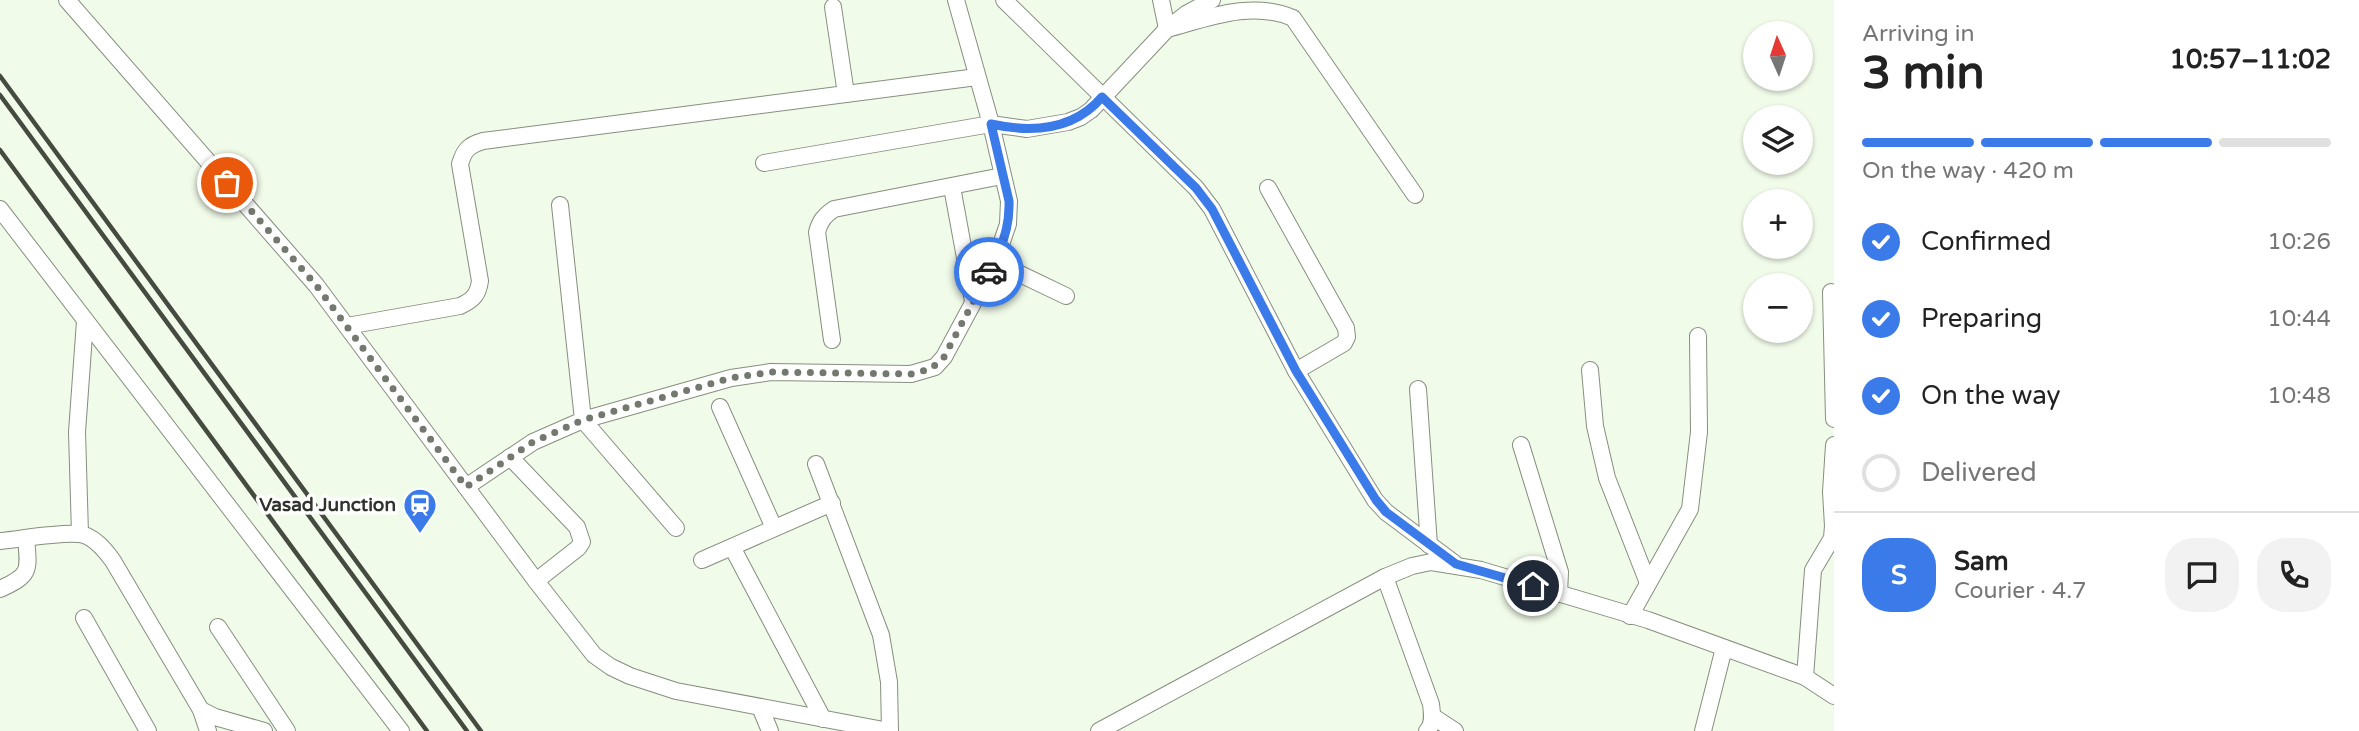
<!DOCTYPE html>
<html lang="en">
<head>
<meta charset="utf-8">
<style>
	body { margin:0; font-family:"Varela Round",sans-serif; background:#f2f2f2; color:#222; height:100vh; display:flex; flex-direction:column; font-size:26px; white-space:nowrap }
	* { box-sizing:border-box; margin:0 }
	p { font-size:23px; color:#767676 }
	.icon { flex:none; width:38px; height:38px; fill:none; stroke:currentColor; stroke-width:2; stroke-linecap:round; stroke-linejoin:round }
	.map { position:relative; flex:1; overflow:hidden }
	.sheet { display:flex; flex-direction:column; background:#fff; width:525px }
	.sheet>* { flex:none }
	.needle { width:46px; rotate:357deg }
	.controls { position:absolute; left:1743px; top:21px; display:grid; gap:14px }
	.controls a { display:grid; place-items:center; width:70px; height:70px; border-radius:50%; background:#fff; box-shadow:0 2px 5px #0004; font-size:35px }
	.pin { position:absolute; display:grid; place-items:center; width:60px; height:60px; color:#fff; margin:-30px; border:4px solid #fff; border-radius:50%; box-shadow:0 2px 7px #0007 }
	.courier { position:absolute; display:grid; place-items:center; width:70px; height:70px; margin:-35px; border:5px solid #3b7be9; border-radius:50%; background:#fff; color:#222; box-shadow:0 2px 9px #0007 }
	.summary em { font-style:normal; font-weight:700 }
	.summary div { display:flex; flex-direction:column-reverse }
	.summary { display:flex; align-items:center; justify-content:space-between; height:119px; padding:0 28px }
	h1 { font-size:46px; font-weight:700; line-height:52px }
	.bar { display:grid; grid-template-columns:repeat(4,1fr); gap:10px 7px; align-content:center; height:84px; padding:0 28px }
	.bar i { height:9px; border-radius:5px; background:#e0e0e0 }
	.bar .on { background:#3b7be9 }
	.bar p { grid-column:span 4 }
	.line { display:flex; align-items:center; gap:18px; padding:0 28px; border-top:2px solid #e0e0e0 }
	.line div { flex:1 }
	.round { display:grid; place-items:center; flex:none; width:74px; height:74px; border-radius:28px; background:#f2f2f2 }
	ol { padding:0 28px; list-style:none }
	li { display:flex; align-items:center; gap:21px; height:77px }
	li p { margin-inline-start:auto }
	li .icon { padding:7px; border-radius:50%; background:#3b7be9; color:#fff; stroke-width:4 }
	li:last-child { color:#767676 }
	li i { width:38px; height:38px; border:4px solid #e0e0e0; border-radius:50% }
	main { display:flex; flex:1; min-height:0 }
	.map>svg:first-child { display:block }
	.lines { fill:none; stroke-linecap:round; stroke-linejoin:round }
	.minor-casing { stroke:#868f7f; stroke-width:18 }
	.minor { stroke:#fff; stroke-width:16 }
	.rail { stroke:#464b42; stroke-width:4.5 }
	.done { stroke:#73796e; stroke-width:7; stroke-dasharray:0 12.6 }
	.route { stroke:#3b7be9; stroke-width:9 }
	.labels { text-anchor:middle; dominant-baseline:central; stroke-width:7; stroke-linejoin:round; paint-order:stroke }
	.poi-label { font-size:19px; font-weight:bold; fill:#2f332c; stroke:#fff; text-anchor:end }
</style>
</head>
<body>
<main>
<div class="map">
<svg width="1834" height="731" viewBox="0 0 1834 731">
	<rect width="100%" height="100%" fill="#f1fbe9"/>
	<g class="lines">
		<defs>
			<g id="minor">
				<polyline points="67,0 316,285 536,581 594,655 611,667 630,676 676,691 889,731"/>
				<polyline points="1004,0 1196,188 1212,209 1296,371 1375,500 1386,512 1454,563"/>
				<path d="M1161,0L1167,29C1208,18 1252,0 1293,18L1415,195"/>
				<polyline points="833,7 846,94"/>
				<polyline points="764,163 991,124 1027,129 1068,122 1081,117 1091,110 1167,29 1186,14 1212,0"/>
				<polyline points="952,187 973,301"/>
				<polyline points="1268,188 1346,328 1347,337 1344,343 1296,371"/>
				<polyline points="560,205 583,420 676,528"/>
				<polyline points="0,209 401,731"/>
				<polyline points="995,262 1066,296"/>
				<polyline points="1831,292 1834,419"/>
				<path d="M347,326L460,306C473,300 478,295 480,281L460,164C464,150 469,145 483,141L977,77"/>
				<path d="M832,340L817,232C820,221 824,216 834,209L1002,176"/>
				<polyline points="1590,370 1595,426 1607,478 1648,583"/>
				<polyline points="1418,389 1429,545"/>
				<polyline points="720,407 774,528"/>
				<polyline points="1521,445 1560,572 1559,594"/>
				<polyline points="510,457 577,527 582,542 578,548 536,581"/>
				<polyline points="816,464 881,635 889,682 890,731"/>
				<polyline points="466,487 533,442 583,420 731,378 771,372 911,374 935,367 944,357 995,262 1008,224 1009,201 991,124 956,0"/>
				<polyline points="80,534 77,432 85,321"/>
				<path d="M0,541C21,539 59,532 79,534C93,535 105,550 113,561L201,710L215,717L264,731"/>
				<polyline points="732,547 823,719"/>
				<polyline points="702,560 832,503"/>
				<path d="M1385,577L1431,704C1432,713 1434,724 1427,731"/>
				<path d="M0,589C31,575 29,571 26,538"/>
				<polyline points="1630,616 1690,509 1699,432 1698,336"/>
				<polyline points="84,618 148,731"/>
				<polyline points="218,627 287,731"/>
				<polyline points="1805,677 1813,570 1832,538 1833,526 1831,492 1834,445"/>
				<polyline points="760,707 770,731"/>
				<polyline points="201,710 208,731"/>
				<polyline points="1432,716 1455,731"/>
				<polyline points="1099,731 1385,577 1412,566 1431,562 1481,570 1648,620 1805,677 1834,696"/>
				<polyline points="1703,731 1724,648"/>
			</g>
		</defs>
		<use href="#minor" class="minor-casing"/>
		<use href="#minor" class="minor"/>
		<g class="rail">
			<polyline points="0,76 481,731"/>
			<polyline points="0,95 467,731"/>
			<polyline points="0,150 427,731"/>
		</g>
	</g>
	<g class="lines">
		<path class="done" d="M227,183L316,285L466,487L533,442L583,420L731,378L771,372L911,374C926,371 934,368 944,357L989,272"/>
		<path class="route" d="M989,272C1001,251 1010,225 1009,201L991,124C1032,133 1074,130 1102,97L1196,188L1212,209L1296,371L1376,500L1386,512L1456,564L1533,586"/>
	</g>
	<defs>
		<symbol id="station-pin" viewBox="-11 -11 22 30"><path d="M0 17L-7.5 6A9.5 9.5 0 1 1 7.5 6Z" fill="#3b7be9" stroke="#fff"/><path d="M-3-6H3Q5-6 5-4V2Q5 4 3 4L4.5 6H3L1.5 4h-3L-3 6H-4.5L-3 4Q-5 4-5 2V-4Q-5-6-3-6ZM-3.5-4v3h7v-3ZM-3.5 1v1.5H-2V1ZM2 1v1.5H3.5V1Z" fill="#fff"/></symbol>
	</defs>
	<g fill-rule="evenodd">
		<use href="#station-pin" x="401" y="486" width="38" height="52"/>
	</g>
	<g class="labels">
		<g class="poi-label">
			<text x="396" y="505">Vasad Junction</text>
		</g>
	</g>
</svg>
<div class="controls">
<a><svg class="needle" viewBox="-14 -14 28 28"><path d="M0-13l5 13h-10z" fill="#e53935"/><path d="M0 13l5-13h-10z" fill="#767676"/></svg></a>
<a><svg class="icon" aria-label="layers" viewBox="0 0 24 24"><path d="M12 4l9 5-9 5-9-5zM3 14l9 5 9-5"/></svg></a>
<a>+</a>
<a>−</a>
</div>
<div class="pin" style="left:227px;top:183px;background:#ea580c"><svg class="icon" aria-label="bag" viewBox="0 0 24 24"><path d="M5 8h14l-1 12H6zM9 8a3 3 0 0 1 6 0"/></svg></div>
<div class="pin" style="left:1533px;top:586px;background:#1f2937"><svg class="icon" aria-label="home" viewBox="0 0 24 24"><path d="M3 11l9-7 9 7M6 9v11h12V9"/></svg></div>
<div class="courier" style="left:989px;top:272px"><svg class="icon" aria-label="car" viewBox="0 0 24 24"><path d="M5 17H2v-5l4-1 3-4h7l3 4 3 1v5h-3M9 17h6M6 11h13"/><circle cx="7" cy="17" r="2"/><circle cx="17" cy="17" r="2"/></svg></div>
</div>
<section class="sheet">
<div class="summary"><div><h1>3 min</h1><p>Arriving in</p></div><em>10:57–11:02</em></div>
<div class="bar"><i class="on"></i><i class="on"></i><i class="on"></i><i></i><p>On the way · 420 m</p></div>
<ol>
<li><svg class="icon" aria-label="check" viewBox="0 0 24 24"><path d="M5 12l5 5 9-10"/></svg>Confirmed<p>10:26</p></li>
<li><svg class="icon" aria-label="check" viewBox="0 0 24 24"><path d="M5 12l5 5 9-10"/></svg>Preparing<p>10:44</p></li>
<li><svg class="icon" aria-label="check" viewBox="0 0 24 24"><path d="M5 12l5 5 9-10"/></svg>On the way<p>10:48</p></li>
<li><i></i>Delivered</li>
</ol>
<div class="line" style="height:126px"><b class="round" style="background:#3b7be9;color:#fff">S</b><div><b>Sam</b><p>Courier · 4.7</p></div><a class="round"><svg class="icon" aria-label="chat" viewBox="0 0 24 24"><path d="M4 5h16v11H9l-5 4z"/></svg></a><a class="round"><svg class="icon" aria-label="phone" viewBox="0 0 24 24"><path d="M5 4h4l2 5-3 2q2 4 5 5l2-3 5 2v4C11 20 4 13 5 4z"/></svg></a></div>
</section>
</main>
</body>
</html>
